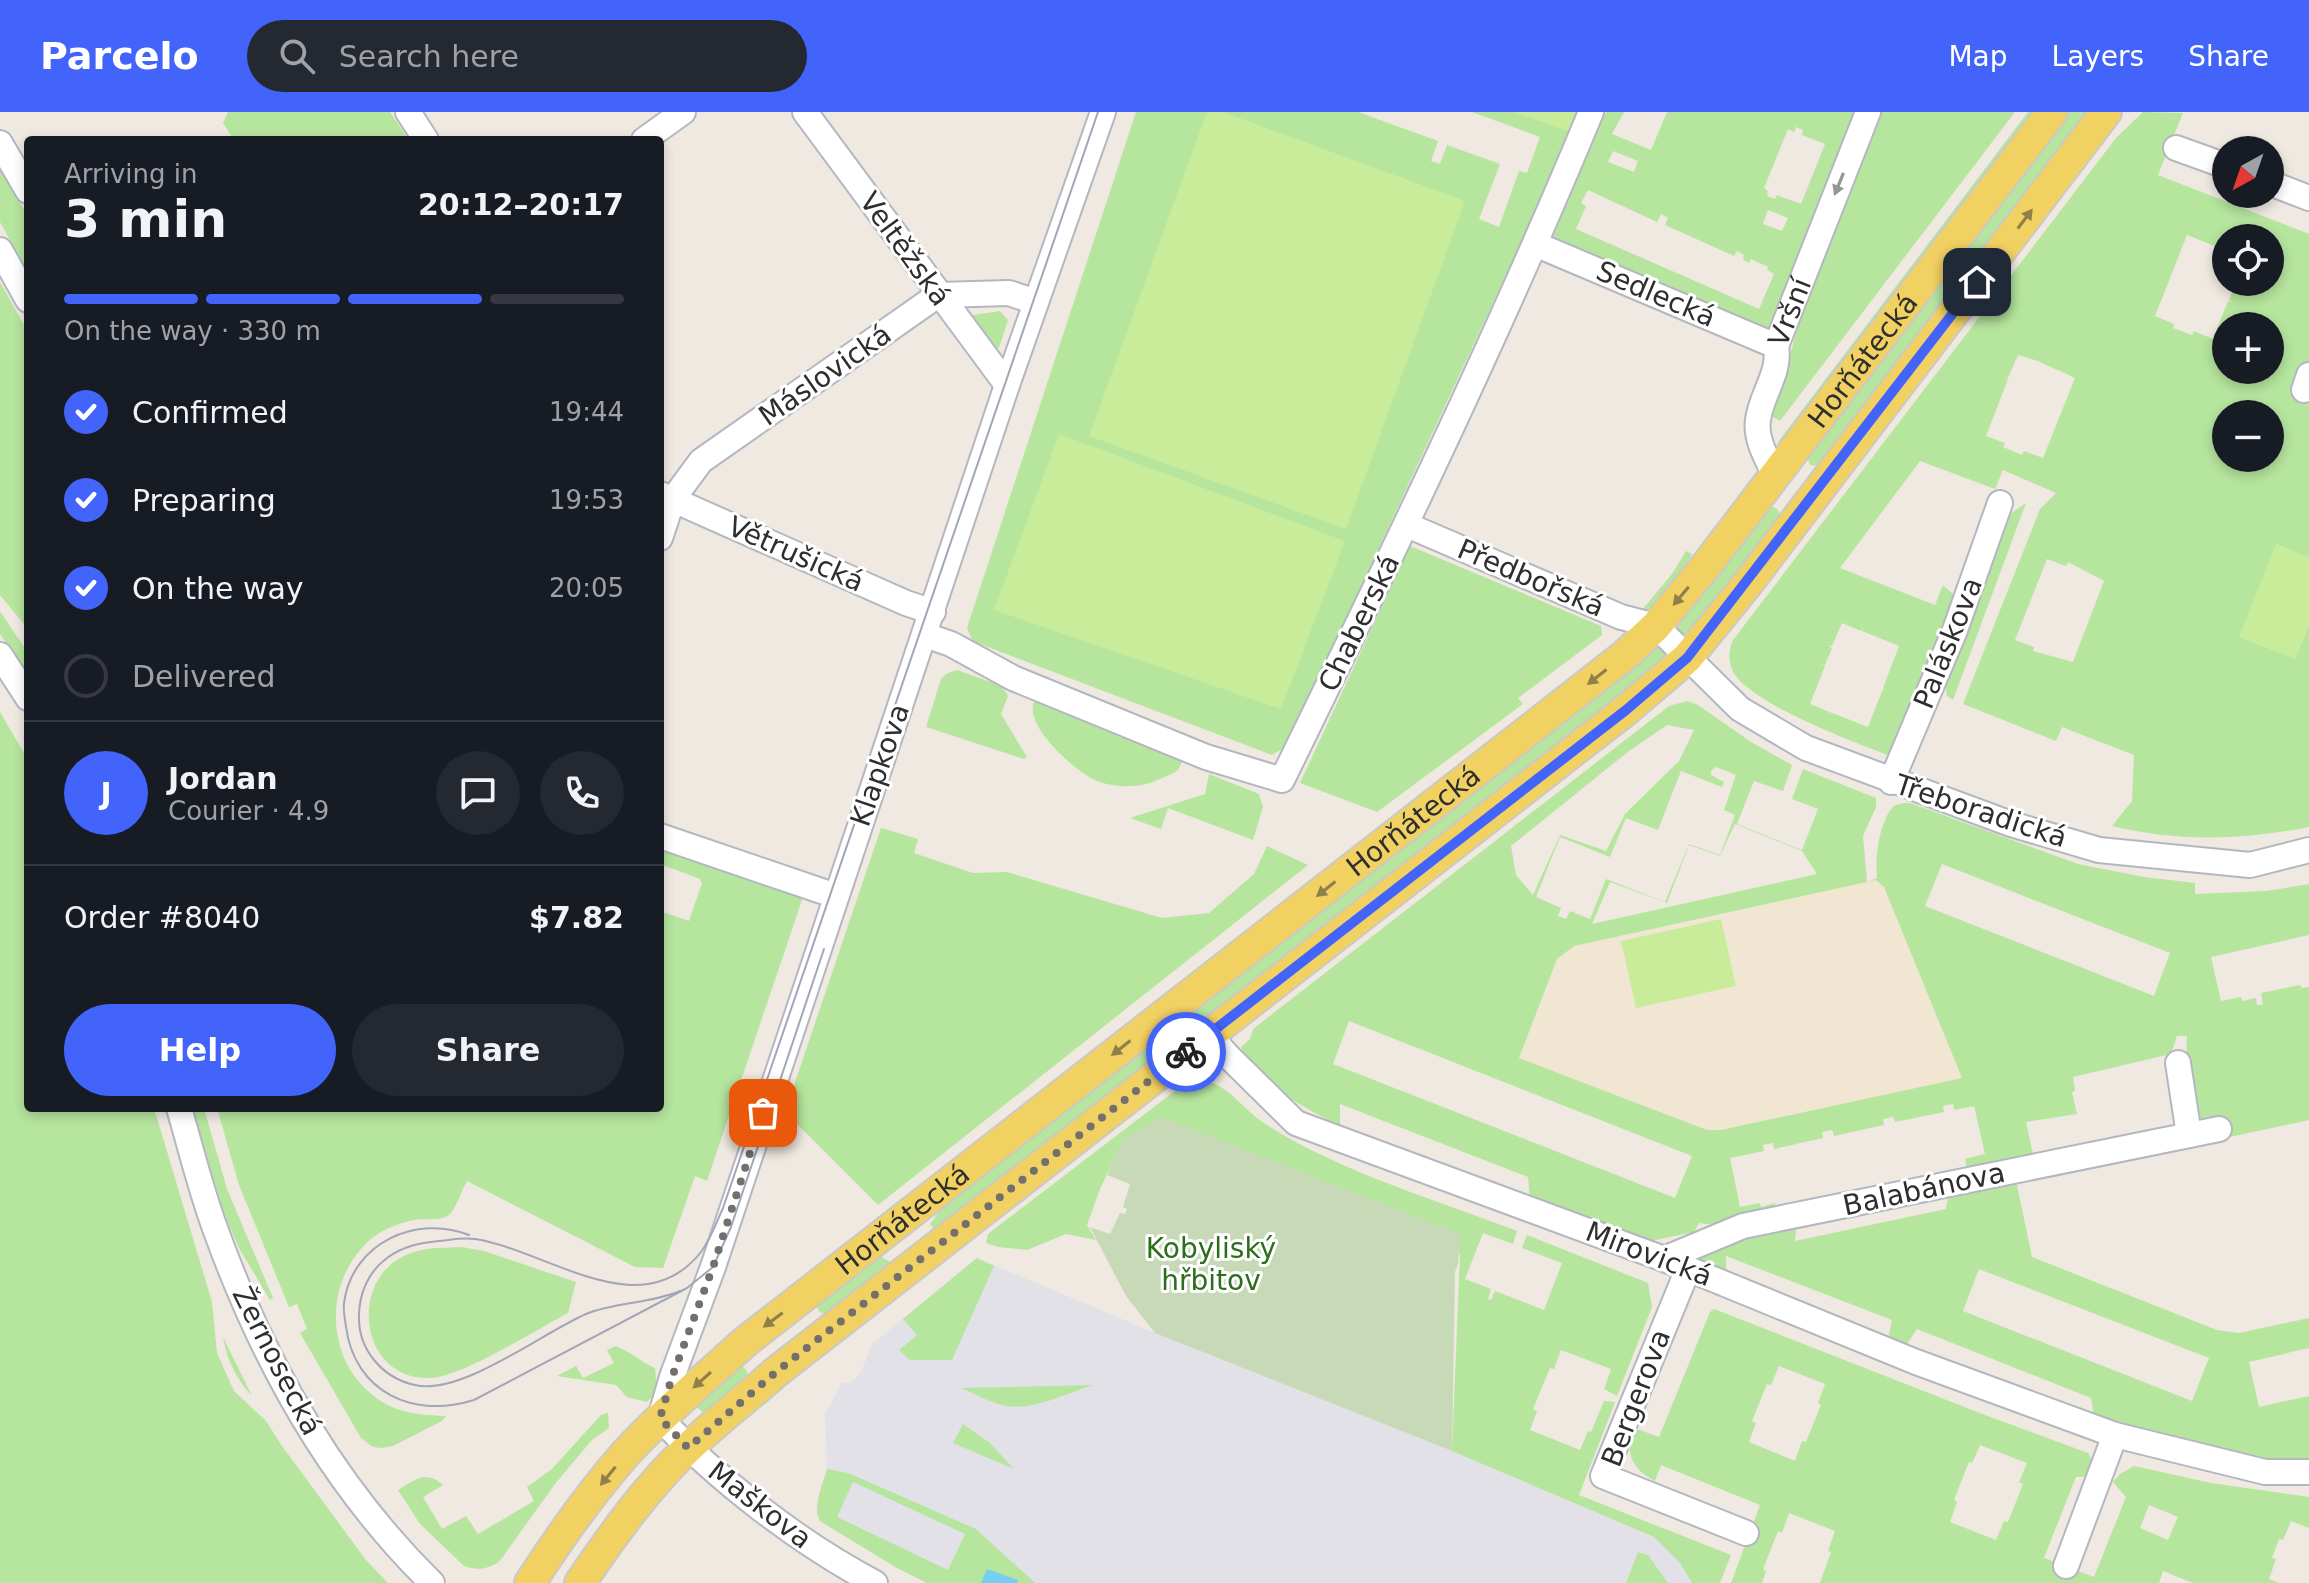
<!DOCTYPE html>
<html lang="en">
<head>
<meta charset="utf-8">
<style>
	body { margin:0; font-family:"DejaVu Sans",sans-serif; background:#242831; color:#f1f3f6; height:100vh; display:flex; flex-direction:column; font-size:30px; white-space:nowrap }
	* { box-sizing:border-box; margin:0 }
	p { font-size:26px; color:#9ea1a6 }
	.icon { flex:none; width:44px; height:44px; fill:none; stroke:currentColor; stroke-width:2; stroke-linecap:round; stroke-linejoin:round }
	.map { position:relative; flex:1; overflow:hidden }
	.details { position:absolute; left:24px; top:24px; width:640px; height:976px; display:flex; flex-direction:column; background:#171b24; border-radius:8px; box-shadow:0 4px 12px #0003 }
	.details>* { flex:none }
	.needle { width:52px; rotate:220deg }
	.tools { position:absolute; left:2212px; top:24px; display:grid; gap:16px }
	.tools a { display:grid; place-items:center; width:72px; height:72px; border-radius:50%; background:#171b24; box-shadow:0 4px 12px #0003; font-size:40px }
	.pin { position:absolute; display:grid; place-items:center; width:68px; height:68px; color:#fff; margin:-34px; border-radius:16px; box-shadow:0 4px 12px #0006 }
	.courier { position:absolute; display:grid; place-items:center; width:80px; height:80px; margin:-40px; border:6px solid #4264fb; border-radius:50%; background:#fff; color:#222; box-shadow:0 2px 10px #0007 }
	.summary em { font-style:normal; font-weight:600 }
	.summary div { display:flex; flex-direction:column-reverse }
	.summary { display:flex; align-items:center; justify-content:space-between; height:136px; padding:0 40px }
	h1 { font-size:52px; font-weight:600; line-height:60px }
	.bar { display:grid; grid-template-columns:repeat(4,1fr); gap:12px 8px; align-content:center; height:96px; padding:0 40px }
	.bar i { height:10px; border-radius:6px; background:#363941 }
	.bar .selected { background:#4264fb }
	.bar p { grid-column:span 4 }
	.line { display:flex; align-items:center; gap:20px; padding:0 40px; border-top:2px solid #363941 }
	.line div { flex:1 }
	.round { display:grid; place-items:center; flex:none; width:84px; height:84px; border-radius:42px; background:#242831 }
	ol { padding:0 40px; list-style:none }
	li { display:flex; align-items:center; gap:24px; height:88px }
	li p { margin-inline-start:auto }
	li .icon { padding:8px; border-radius:50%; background:#4264fb; color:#fff; stroke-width:4 }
	li:last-child { color:#9ea1a6 }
	li i { width:44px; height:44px; border:4px solid #363941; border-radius:50% }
	.button { display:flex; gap:16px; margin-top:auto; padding:16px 40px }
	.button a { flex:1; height:92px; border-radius:48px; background:#4264fb; color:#fff; font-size:32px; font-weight:600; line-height:92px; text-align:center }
	.button a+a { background:#242831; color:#f1f3f6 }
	header { display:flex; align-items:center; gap:48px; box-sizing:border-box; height:112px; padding:0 40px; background:#4264fb; color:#fff }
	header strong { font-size:38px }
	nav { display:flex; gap:44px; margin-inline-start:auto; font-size:28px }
	.search { width:560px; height:72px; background:#242831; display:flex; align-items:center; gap:20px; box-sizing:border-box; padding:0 28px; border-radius:44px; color:#9ea1a6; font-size:30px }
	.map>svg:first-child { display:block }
	.industrial { fill:#e3e1e8 }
	.education { fill:#f0e6d1 }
	.green { fill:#b6e59e; fill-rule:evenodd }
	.cemetery { fill:#c8d9b8 }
	.pitch { fill:#c9ec9a }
	.water { fill:#75cff0 }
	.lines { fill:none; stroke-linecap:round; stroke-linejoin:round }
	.minor-casing { stroke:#b4b7c1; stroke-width:28 }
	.major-casing { stroke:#c9c9c9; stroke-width:34 }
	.minor { stroke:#fff; stroke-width:24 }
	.major { stroke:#f2d163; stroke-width:30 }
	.tram { stroke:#a3a6b8; stroke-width:2 }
	.oneway { fill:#969696 }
	.oneway2 { fill:#908048 }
	.done { stroke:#726f6d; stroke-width:8; stroke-dasharray:0 14.4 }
	.route { stroke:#4264fb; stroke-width:10 }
	.labels { text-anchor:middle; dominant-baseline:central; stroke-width:6; stroke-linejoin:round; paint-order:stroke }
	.street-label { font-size:28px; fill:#2e2e2e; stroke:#fff }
	.park-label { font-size:28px; fill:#2c6e1b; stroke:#fff }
</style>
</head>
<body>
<header>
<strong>Parcelo</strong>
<div class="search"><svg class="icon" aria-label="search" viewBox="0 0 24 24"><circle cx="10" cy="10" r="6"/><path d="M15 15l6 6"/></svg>Search here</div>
<nav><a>Map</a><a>Layers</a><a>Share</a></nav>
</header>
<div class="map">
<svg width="2309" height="1471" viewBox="0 0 2309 1471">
	<rect width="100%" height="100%" fill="#efe9e1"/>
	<polygon class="industrial" points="977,1146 1155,1221 1452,1339 1672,1433 1703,1471 927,1471 897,1456 820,1409 816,1401 817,1393 827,1357 825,1302 842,1271 851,1271 861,1260 872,1232"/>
	<polygon class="education" points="1876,768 1884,774 1962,966 1720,1018 1707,1018 1519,946 1557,847 1574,834"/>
	<g class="green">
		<polygon points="228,0 390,0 409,28 234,28 223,11"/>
		<polygon points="1136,0 1358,0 1438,29 1431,49 1440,52 1447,33 1500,52 1479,107 1499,115 1519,59 1527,61 1540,25 1472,0 1577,0 1518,137 1289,629 1284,636 1272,643 980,532 972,528 967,516"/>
		<path d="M1606,0H1624L1612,22L1651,38L1667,0H1856L1768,219L1553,125ZM1796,15L1803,18L1802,23L1825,32L1801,92L1777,83L1775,87L1767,84L1768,79L1764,76L1788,17L1794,20ZM1613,39L1638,49L1634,60L1608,50ZM1588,78L1657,110L1661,102L1668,106L1665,113L1734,144L1737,139L1744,143L1743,148L1749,151L1751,147L1768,155L1767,158L1774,162L1759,197L1576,117L1586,94L1581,91ZM1768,98L1788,106L1782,119L1763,112Z"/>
		<path d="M1875,0H2015L1780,309L1771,304C1787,260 1797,214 1811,168C1829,111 1854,56 1875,0Z"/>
		<polygon points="2028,0 2034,0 1782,329 1778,330"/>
		<polygon points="2069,0 2091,0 1821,354 1810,353 1807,344"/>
		<path d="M2143,0L2183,1L2158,63L2309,122V446L2276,432L2295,547L2309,512V715C2244,728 2177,730 2112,714L2132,689L2134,643L2062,615L2056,629L1963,592L2040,397L2056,381L2003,358L1995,377L1920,349L1840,456L1935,493L1943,473L1954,483L1952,500L1893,645C1856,631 1757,594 1735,563C1728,553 1728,539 1733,528L2116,26ZM2187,123L2225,138L2226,126H2270V170H2236L2229,188L2232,190L2228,189L2213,227L2194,219L2192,223L2173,216L2174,212L2155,204ZM2226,214H2270V258H2226ZM2018,243L2038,249L2075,266L2043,346L2024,339L2022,343L2003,335L2005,331L1986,324L2008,267L2004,265L2008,266ZM2226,302H2270V346H2226ZM2047,447L2066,454L2068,450L2104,469L2073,550L2033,539L2034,535L2015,528ZM1842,511L1861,519L1863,515L1862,519L1899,534L1883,576L1887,578L1883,577L1868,615L1830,600L1828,604L1829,600L1810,592L1825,554L1821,552L1825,553L1832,536L1828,533L1832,534Z"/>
		<polygon points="0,54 28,105 28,160 0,110"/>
		<polygon points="0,170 28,220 28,517 0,483"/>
		<polygon points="1000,199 1008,208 999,236 988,234 967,204"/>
		<polygon points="2026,391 1953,588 1947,584 1944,566 2010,402"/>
		<polygon points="1770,394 1776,396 1780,402 1778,409 1688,528 1674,519 1675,513"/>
		<polygon points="1410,434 1601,514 1602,523 1518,586 1523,592 1377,700 1300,671"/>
		<polygon points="1686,439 1692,442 1681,463 1648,502 1637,504 1672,462"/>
		<polygon points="0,499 28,541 28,563 0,522"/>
		<polygon points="1655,534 1661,534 1668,542 1667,549 937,1120 930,1112 946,1090"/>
		<polygon points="957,558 1002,574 1008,584 1001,602 1027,645 1024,647 926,615 941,567 946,562"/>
		<path d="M1035,588L1182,648C1180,661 1171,662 1160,667C1141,676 1119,676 1099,670C1077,662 1020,611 1035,588Z"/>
		<path d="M1687,589L1698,593L1751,630L1792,653L1783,679L1754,669L1737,712L1802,738L1818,697L1792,687L1803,657L1876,686V695L1863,724L1867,770L1877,766C1875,746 1879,712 1892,696C1897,691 1904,691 1910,691L2078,752L2144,765L2195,771V782L2266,779L2309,772V823L2211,845L2221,889L2241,885L2242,889L2256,886L2257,893H2263L2261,881L2300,873L2302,876L2309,875V1008L2225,1026L2198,1006L2186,945L2187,924H2177L2171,942L2073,965L2075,978L2072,981L2077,1002L2026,1010L2034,1047L1967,1058L1965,1047L1985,1042L1974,994L1954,998L1953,992L1943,994L1944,1000L1895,1010L1893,1005L1883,1007L1884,1013L1834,1024L1832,1018L1822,1020L1823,1026L1774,1037L1773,1031L1763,1033L1764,1039L1730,1046L1740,1095L1760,1091L1761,1095L1775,1091L1777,1100L1714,1113L1699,1111L1694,1120L1646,1130L1530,1088L1528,1065L1340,992V1014C1311,999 1250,969 1241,935L1250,927L1253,917L1669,594ZM1667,613L1694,618L1679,649L1625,702L1606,739L1560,723L1533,783L1516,763L1511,734L1629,639ZM1716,655L1736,663L1724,698L1735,703L1720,743L1689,732L1665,790L1606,767L1590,807L1570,799L1566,807L1558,804L1561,796L1536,785L1560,725L1610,745L1626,706L1658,718L1681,659L1722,675L1724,670L1711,663V659ZM1735,712L1802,739L1817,762L1592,812L1610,770L1667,791L1689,733L1720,744ZM1942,752L2170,841L2154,884L1925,794ZM1876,768L1884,775L1962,966L1721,1018H1707L1519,946L1557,847L1574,834ZM1349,909L1692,1044L1675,1086L1333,952Z"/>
		<polygon points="0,600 28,648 28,996 154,996 212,1190 217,1241 234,1279 266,1309 282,1334 366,1448 388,1471 0,1471"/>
		<polygon points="1209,662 1259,682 1263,695 1253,728 1168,696 1161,717 1130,706 1205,682"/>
		<polygon points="881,716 918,727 914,741 973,761 1007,760 1162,806 1209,801 1254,762 1267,734 1308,753 878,1093 785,1000"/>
		<path d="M660,737L803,785L707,1069L695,1064L663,1156L635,1155L467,1069C461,1079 457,1094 450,1102C442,1110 425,1106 414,1108C394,1112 374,1121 361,1137C317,1187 332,1272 397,1297C414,1303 429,1303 446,1304L442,1309L393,1334L382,1336L373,1335L361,1326L300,1221L307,1217L297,1192L289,1195L239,1073L217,996H660V799L689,809L702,771L700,767L660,752Z"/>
		<path d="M1200,968C1226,970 1241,995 1261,1009C1333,1058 1435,1087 1517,1119L1513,1132L1483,1121L1465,1167L1491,1177L1488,1187L1491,1188L1495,1179L1544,1198L1562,1151L1522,1136L1527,1123L1648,1171L1652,1195L1617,1284L1604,1277L1611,1257L1561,1238L1554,1257L1550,1256L1533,1297L1537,1299L1530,1318L1580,1338L1588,1319L1591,1320L1604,1289L1615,1290L1579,1383L1731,1443L1720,1471H1692L1680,1451L1654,1425L1452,1339L1460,1142L1124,1026L1100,1077L1087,1113L1096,1128L1066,1122L1027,1138L998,1135L986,1131L988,1122L1184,972Z"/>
		<polygon points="192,996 204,996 227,1077 273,1186 270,1188 240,1138 225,1104"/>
		<path d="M2015,1064L2032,1145L2217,1218L2239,1221L2309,1206V1236L2249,1250L2259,1295L2309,1284V1352L2240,1343L2094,1306L2091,1286L1917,1217L1905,1235L1888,1228L1892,1208L1726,1144V1165L1687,1149V1135L1797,1111L1795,1129L1946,1097L1949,1078ZM1979,1157L2209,1246L2192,1289L1963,1199Z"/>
		<path d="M462,1135L484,1139L576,1170L568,1201C536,1218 463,1264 431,1266C358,1270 345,1161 414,1140C428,1135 447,1136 462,1135Z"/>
		<polygon points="881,1145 889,1149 889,1153 849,1190 830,1204 820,1200 814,1191 870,1149"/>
		<polygon points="977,1146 994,1154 952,1248 910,1248 899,1238 917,1223 903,1207"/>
		<path d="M1714,1197L1985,1303L2088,1341L2094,1352L2095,1364L2076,1365L2044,1446L2094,1465L2126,1385L2113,1370L2120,1362L2134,1354L2211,1371L2309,1385V1416L2291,1409L2283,1428L2279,1427L2272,1446L2276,1447L2269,1467L2279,1471H2193L2163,1459L2159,1471H1820L1831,1440L1828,1439L1835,1419L1789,1401L1782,1421L1778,1419L1763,1457L1766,1459L1762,1471H1731L1760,1393L1661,1353L1655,1369C1633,1359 1623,1339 1634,1316L1659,1325L1710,1200ZM1779,1254L1825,1272L1818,1291L1821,1293L1806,1330L1802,1329L1795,1349L1749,1330L1756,1311L1752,1309L1767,1272L1771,1273ZM1980,1333L2027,1351L2019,1370L2023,1372L2008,1410L2004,1409L1996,1428L1950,1410L1957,1390L1954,1388L1969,1350L1972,1351ZM2149,1393L2178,1405L2168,1428L2140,1416Z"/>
		<path d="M223,1225L252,1284C237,1269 226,1246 223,1225Z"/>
		<path d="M616,1234C631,1240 641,1250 655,1256C656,1270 659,1280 647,1290L627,1285L616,1273L557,1264L576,1254L583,1266L614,1251L607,1238Z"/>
		<polygon points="741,1253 747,1259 747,1268 704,1302 695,1293"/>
		<path d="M1093,1273C1065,1282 1031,1300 1001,1293C987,1289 974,1281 960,1276Z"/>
		<path d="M608,1301L609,1316L592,1328L555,1372L499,1450C487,1457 478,1459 464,1454L420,1412L398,1378C415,1368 426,1358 443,1373L423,1385L442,1417L466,1404L478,1422L534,1389L527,1375L552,1357L601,1303Z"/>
		<polygon points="963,1312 990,1331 1014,1357 953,1331"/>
		<path d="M827,1357L848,1361L976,1417L1035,1471H927L897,1456L820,1409C812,1393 823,1373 827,1357ZM853,1370L965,1422L948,1458L837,1405Z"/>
		<polygon points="1638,1440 1648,1443 1668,1471 1626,1471"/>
	</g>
	<polygon class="cemetery" points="1163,1006 1461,1122 1458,1152 1455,1160 1452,1339 1155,1221 1126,1184 1090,1115 1110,1122 1120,1101 1125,1102 1127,1097 1123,1095 1130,1072 1107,1063 1124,1025"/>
	<g class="pitch">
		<polygon points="1207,0 1223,0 1465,89 1346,417 1089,324"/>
		<polygon points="1513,0 1577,0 1568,19"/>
		<polygon points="1059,322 1345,429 1281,597 994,498"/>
		<polygon points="2276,432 2309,446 2309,512 2295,547 2239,525"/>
		<polygon points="1721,807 1736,874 1636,896 1621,829"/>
	</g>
	<polygon class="water" points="987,1457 1018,1468 1017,1471 981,1471"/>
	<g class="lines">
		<defs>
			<g id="minor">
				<polyline points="408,0 426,28"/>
				<polyline points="805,0 1007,273"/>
				<polyline points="644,28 683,0"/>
				<polyline points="0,31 28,79"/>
				<polyline points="2176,36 2226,54"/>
				<polyline points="2270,71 2309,86"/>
				<polyline points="1535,132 1776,234"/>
				<polyline points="0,138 28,188"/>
				<polyline points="2304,278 2309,263"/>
				<path id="s1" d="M1775,363C1767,347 1755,327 1758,308C1761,282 1781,261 1776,234L1868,0"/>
				<polyline points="660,382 906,491 933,500"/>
				<polyline points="1407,413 1621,505 1656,514 1740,597 1806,636 2011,712 2099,738 2250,753 2309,738"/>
				<polyline points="660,426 673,387 701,349 938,183 1009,181 1036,190"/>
				<path d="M925,523L951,532L1013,566L1206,645L1282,668C1390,447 1497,227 1591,0"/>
				<polyline points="0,543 28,586"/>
				<polyline points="1891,670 1955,518 2000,391"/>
				<polyline points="660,724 836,784"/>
				<polyline points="1209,922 1227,943 1296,1011 1664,1147 1916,1250 2115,1323 2265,1360 2309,1360"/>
				<polyline points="2178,951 2189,1023"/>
				<path d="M179,996C191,1037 201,1079 216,1119C263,1249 333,1374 432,1471"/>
				<polyline points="1664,1147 1743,1114 2219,1017"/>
				<polyline points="1688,1157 1603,1364 1746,1421"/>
				<polyline points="2066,1454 2115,1323"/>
				<path d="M875,1471C801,1432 717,1368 660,1306L672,1265L713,1155L1007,273L1103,0"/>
			</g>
			<g id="major">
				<path id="s2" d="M530,1471C559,1426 591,1381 626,1341C663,1301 705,1266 745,1230L1624,544L1656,514L1705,455L2052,0"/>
				<path d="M580,1471C612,1424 646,1376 687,1337C715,1310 747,1286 776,1260L1626,598L1687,546L1748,471L2106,0"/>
			</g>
		</defs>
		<use href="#minor" class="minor-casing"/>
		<use href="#major" class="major-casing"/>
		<use href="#minor" class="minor"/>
		<use href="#major" class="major"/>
		<g class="tram">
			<path d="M469,1123C416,1102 352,1131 344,1191C343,1199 345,1207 346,1215C355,1281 414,1307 474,1288L687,1176L713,1155L731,1115L824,837"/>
			<path d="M680,1179C649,1192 616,1190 586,1202C542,1221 461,1284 415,1273C382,1266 358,1237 359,1204C359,1181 369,1159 387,1146C403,1134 420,1131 439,1129C450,1128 463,1125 475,1127C547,1138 641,1216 701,1140C711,1127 716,1111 723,1096L1098,0"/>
		</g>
	</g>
	<defs><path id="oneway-solid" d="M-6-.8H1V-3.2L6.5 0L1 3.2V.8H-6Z" transform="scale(2)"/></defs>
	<use class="oneway" href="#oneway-solid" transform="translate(1839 72) rotate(112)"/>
	<g class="oneway2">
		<use href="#oneway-solid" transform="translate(2025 107) rotate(-53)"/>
		<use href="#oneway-solid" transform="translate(1681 484) rotate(130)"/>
		<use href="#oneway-solid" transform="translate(1597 565) rotate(142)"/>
		<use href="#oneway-solid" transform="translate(1326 777) rotate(142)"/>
		<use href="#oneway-solid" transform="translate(1121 936) rotate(142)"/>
		<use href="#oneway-solid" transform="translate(773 1208) rotate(143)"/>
		<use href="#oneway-solid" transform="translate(702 1268) rotate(138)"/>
		<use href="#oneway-solid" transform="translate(608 1364) rotate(129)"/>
	</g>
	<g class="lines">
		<polyline class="done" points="763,1001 713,1155 672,1265 660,1306 688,1336 776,1260 1186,940"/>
		<polyline class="route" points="1186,940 1626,598 1687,546 1977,170"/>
	</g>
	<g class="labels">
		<g class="street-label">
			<text transform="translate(905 137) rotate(54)">Veltěžská</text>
			<text transform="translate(1656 182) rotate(23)">Sedlecká</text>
			<text stroke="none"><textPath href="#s1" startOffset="172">Vršní</textPath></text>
			<text stroke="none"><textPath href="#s2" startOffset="1820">Horňátecká</textPath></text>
			<text transform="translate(825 263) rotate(-35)">Máslovická</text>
			<text transform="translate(796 442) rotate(24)">Větrušická</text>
			<text transform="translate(1531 466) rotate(23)">Předbořská</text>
			<text transform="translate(1359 511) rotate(-64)">Chaberská</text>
			<text transform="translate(1948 531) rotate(-68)">Paláskova</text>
			<text transform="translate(880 653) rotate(-71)">Klapkova</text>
			<text transform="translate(1981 699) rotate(18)">Třeboradická</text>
			<text stroke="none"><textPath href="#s2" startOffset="1172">Horňátecká</textPath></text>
			<text transform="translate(1924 1077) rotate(-12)">Balabánova</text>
			<text stroke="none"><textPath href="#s2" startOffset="524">Horňátecká</textPath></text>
			<text transform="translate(1649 1142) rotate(21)">Mirovická</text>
			<text transform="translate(277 1249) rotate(63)">Žernosecká</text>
			<text transform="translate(1636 1286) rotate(-69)">Bergerova</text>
			<text transform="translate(760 1393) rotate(38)">Maškova</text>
		</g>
		<g class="park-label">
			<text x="1211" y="1136">Kobyliský<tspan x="1211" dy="32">hřbitov</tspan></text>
		</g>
	</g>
</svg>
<div class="tools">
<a><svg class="needle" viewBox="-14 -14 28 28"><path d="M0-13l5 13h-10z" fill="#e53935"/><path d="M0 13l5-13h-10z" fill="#9ea1a6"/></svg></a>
<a><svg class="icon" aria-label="locate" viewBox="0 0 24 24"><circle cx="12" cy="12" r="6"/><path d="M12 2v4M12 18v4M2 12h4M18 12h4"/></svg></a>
<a>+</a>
<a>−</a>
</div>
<div class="pin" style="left:763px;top:1001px;background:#ea580c"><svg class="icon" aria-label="bag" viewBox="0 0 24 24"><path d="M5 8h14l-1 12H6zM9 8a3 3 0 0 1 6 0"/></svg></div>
<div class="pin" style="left:1977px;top:170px;background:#1f2937"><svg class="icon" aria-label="home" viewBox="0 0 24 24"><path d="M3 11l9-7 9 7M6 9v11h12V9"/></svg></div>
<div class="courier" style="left:1186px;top:940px"><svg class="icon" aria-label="bike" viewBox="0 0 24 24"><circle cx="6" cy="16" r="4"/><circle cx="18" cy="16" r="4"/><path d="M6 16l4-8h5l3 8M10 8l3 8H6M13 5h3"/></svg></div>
<section class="details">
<div class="summary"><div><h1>3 min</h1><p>Arriving in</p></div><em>20:12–20:17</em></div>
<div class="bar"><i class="selected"></i><i class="selected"></i><i class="selected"></i><i></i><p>On the way · 330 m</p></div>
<ol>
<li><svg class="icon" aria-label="check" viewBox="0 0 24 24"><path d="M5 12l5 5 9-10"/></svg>Confirmed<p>19:44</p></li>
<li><svg class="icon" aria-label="check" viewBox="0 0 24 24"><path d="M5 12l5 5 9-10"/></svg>Preparing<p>19:53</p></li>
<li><svg class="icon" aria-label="check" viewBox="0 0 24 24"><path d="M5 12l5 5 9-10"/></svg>On the way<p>20:05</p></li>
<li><i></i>Delivered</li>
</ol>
<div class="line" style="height:144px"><b class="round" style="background:#4264fb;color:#fff">J</b><div><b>Jordan</b><p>Courier · 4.9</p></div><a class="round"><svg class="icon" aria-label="chat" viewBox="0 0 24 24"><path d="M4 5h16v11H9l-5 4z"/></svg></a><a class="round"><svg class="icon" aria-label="phone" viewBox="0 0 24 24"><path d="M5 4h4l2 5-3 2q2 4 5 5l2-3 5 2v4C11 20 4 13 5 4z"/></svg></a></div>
<div class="line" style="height:104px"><div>Order #8040</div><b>$7.82</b></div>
<div class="button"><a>Help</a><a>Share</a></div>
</section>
</div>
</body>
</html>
